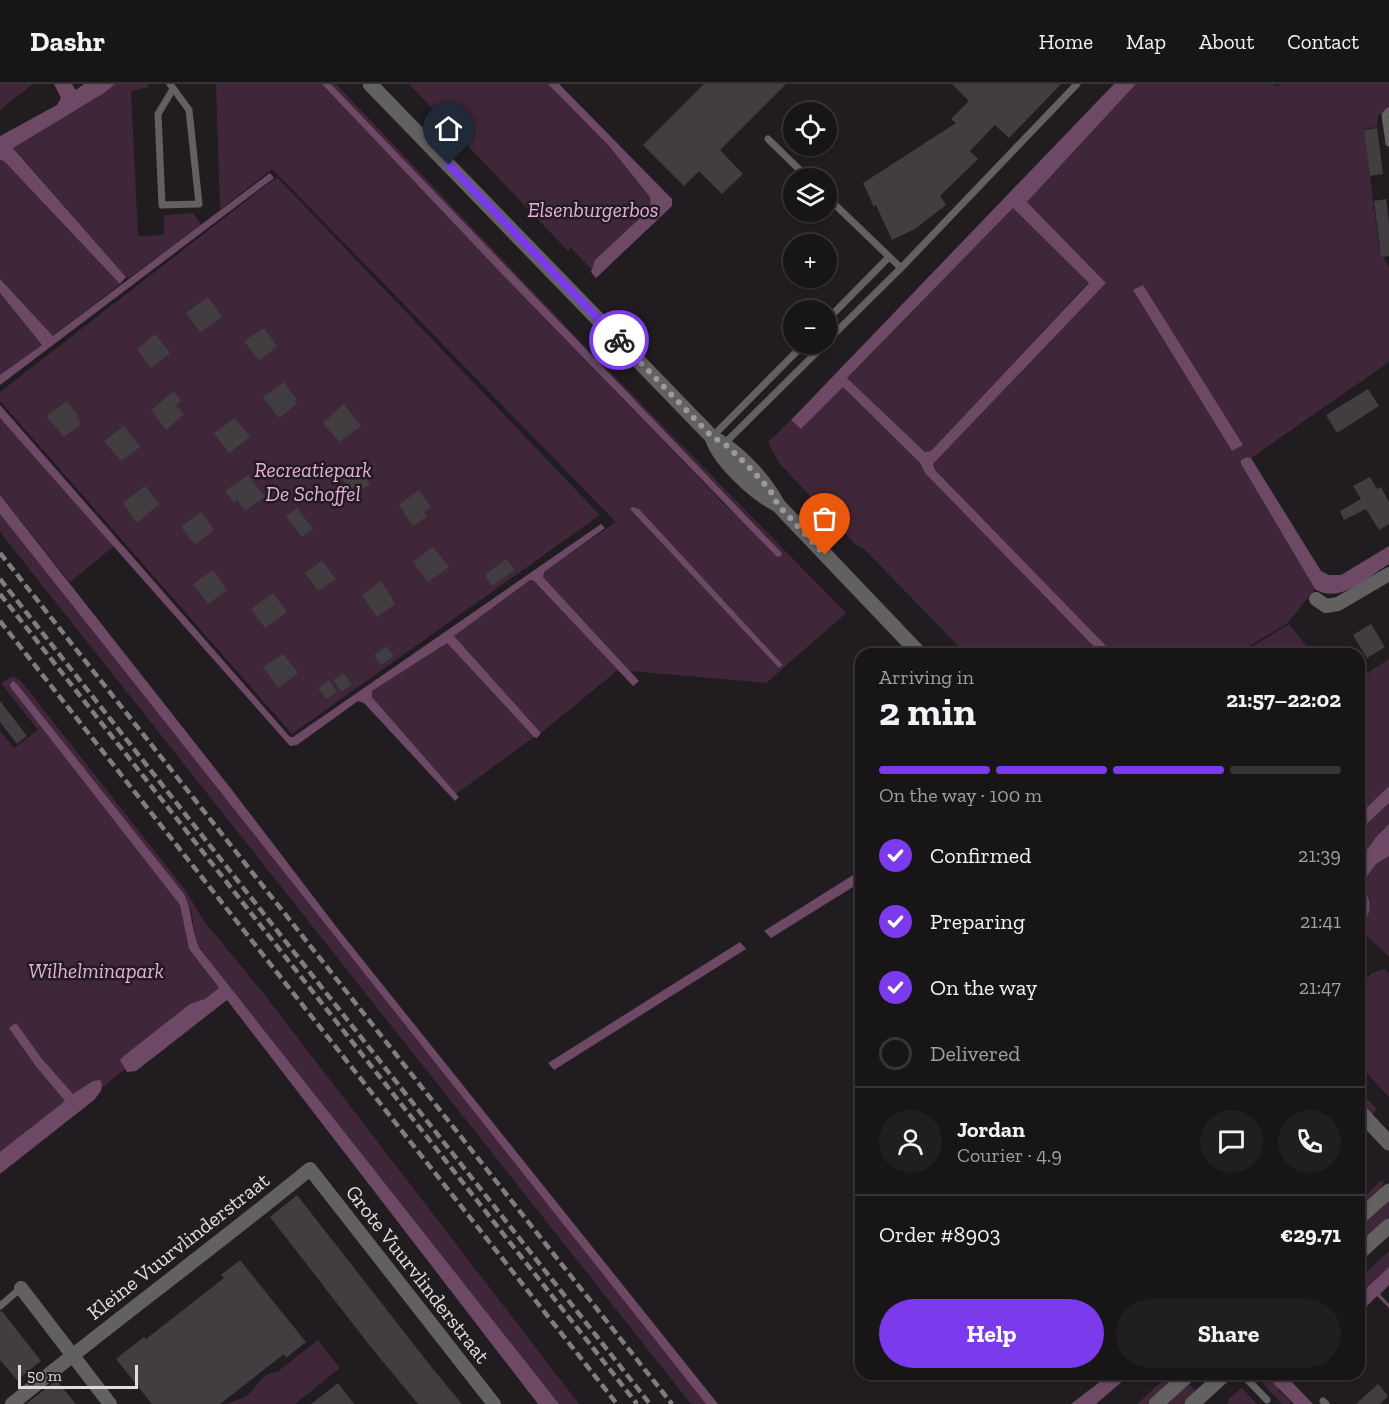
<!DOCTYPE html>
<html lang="en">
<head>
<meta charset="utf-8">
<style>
	body { margin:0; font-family:"Zilla Slab",serif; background:#211e20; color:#f1f3f6; height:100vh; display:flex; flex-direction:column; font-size:22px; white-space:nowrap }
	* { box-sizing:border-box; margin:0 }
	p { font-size:20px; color:#9f9fa1 }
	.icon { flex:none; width:33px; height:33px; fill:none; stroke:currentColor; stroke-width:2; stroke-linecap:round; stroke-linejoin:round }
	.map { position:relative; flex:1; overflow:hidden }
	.panel { position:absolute; left:855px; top:564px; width:510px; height:732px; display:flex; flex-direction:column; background:#181517; border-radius:18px; box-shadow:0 2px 4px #0004,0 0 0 2px #363436 }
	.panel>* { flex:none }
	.fabs { position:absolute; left:783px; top:18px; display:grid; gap:12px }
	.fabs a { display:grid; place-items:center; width:54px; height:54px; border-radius:50%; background:#181517; box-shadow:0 2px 4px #0004,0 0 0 2px #363436; font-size:30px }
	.scale { position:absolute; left:18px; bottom:15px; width:120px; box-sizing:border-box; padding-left:6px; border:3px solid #e0dddf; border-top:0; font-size:16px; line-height:21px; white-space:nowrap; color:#e0dddf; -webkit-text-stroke:4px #201c1f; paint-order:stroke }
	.pin { position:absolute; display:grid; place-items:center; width:51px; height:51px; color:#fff; margin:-62px -26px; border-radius:50% 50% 50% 0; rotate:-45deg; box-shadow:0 0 6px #0007 }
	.pin .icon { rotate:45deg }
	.courier { position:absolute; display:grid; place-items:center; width:60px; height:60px; margin:-30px; border:4px solid #7c3aed; border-radius:50%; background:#fff; color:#222; box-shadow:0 2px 8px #0007 }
	.headline em { font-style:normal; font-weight:800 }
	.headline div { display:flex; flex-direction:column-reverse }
	.headline { display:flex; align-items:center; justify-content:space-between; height:102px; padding:0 24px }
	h1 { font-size:39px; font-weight:800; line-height:45px }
	.bar { display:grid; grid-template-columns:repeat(4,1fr); gap:9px 6px; align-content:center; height:72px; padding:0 24px }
	.bar i { height:8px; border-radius:4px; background:#363436 }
	.bar .current { background:#7c3aed }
	.bar p { grid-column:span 4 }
	.line { display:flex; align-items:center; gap:15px; padding:0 24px; border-top:2px solid #363436 }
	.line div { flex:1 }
	.round { display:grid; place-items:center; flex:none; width:63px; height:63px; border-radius:32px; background:#211e20 }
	ol { padding:0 24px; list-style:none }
	li { display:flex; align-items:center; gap:18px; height:66px }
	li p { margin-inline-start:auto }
	li .icon { padding:6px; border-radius:50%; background:#7c3aed; color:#fff; stroke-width:4 }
	li:last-child { color:#9f9fa1 }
	li i { width:33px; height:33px; border:3px solid #363436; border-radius:50% }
	.button { display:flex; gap:12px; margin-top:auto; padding:12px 24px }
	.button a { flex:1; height:69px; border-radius:36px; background:#7c3aed; color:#fff; font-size:24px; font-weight:800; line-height:69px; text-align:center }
	.button a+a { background:#211e20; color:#f1f3f6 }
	header { display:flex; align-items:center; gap:36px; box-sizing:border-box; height:84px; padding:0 30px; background:#181517; border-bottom:2px solid #363436 }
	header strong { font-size:28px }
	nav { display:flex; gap:33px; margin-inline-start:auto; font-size:21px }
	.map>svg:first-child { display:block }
	.green { fill:#3f2739; fill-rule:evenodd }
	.water { fill:#6d4965; fill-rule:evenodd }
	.building { fill:#413d40 }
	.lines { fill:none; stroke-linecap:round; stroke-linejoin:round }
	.service { stroke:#626061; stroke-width:7 }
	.minor { stroke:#626061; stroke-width:14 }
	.tertiary { stroke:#626061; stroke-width:15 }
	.rail { stroke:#807c7f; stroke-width:4.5; stroke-dasharray:9 4.5; stroke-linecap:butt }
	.done { stroke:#9d999c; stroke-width:6; stroke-dasharray:0 10.8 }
	.route { stroke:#7c3aed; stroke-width:8 }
	.labels { text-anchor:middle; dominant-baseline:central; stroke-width:5; stroke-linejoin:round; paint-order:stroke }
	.park-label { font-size:21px; font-style:italic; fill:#eaaddc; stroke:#201c1f }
	.street-label { font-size:21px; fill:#e0dddf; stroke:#201c1f }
</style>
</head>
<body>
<header>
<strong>Dashr</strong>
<nav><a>Home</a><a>Map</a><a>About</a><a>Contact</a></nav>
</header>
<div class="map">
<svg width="1389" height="1320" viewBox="0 0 1389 1320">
	<rect width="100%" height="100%" fill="#201c1f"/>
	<g class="green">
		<polygon points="0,0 33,0 0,26"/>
		<polygon points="115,0 148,0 148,3 131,7 138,152 164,151 164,131 193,129 201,141 129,194 126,193 13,63 104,9"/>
		<path d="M216,0H322L500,188L728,424L782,468L331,0H336L574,251L846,529L766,599L630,587L543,493V488L616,438L272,85L220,126ZM630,425L639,426L783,581L779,583Z"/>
		<polygon points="409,0 548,0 609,62 650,113 652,123 595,189 569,162 569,168"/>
		<path d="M1136,0H1274L1277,3L1280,0H1389V23L1378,32L1377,43L1364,45L1379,163L1389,184V278L1251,374L1247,373L1241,376V380L1315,505L1288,539L1236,570H1114L935,386L933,380L1106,199L1027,118ZM1133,206L1243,361L1232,367Z"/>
		<polygon points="0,76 4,77 120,200 53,252 0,195"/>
		<polygon points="277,93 600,431 292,650 0,317 0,308"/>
		<polygon points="1013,124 1089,198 931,367 925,368 847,294"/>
		<polygon points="0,209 42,261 0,291"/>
		<polygon points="843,303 920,379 925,389 1101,570 966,570 865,466 856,461 779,379 768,358 791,336 801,345"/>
		<polygon points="0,334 114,462 70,498 0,411"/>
		<polygon points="0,430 706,1320 691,1320 0,448"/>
		<polygon points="530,496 534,497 618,586 541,649 454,552"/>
		<polygon points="1289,540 1313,570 1240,570"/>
		<polygon points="447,559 534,653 456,710 372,613 372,607"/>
		<polygon points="1389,575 1389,702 1359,731 1359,594"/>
		<polygon points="13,592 21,597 186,807 204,837 264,910 579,1320 559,1320 207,874 196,857 191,827 16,601 12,604 180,821 189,865 222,909 0,1084 0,647 14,664 38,646 1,599"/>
		<polygon points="1389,719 1389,740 1377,752 1359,776 1359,747"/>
		<polygon points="1389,772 1389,873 1367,852 1359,860 1359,840 1365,836 1367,811 1362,799 1376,780"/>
		<polygon points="1384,885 1389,889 1389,1013 1359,981 1359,903 1372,889"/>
		<polygon points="1359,1007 1377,1025 1372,1031 1359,1018"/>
		<polygon points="1384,1097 1382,1104 1359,1126 1359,1119 1379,1098"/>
		<polygon points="1389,1117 1389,1133 1359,1160 1359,1145"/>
		<polygon points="1389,1167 1389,1183 1359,1211 1359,1195"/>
		<path d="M318,1256L340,1284L295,1320H227C232,1317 239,1316 244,1313C260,1304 256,1291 277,1288Z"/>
		<polygon points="1170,1290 1180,1291 1147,1320 1137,1320"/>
		<polygon points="1257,1290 1275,1290 1273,1293 1279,1307 1291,1318 1289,1320 1282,1320 1258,1294"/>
		<polygon points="1189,1300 1196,1308 1183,1320 1166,1320"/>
		<polygon points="1241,1304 1243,1305 1257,1320 1227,1320 1229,1315"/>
	</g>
	<g class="water">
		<polygon points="54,0 72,0 76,6 84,0 115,0 104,9 13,64 126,193 120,200 4,77 0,76 0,52 57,21 61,14"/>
		<polygon points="322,0 331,0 782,469 781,472 777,473 500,188"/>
		<polygon points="548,0 559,0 672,115 672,122 596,194 591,188 595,176 651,124 650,113 609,62"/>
		<path d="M1114,0H1136L1027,118L1106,199L933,380L935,386L1114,570H1101L925,389L920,379L843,303L801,345L791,336ZM1013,124L1089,199L931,367L925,368L847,294Z"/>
		<polygon points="270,89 274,94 0,301 0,291 42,261 0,209 0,195 53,252"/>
		<polygon points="1143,201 1243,361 1232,367 1133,206"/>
		<polygon points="0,321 290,653 293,653 601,440 605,444 544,488 543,493 639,597 633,602 534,497 530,496 454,552 541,649 537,654 534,653 447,559 372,607 372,613 459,713 455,717 364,619 358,617 297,661 290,662 0,334"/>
		<path d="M1247,373L1251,374L1321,487L1329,491H1341L1389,462V480C1368,493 1339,521 1315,505L1241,380V376Z"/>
		<polygon points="0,411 232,706 338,845 718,1320 706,1320 0,430"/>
		<polygon points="632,423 639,425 783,581 779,584 630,425"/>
		<path d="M13,597L17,600L184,810C193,828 191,848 200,865L559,1320H538L227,916L136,987L127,988L120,976L125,971L190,920L205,915L219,904L189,865L180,821L11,604L10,600Z"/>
		<polygon points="1389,702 1389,719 1359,747 1359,731"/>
		<path d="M1389,740V772L1376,780L1362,799C1369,813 1376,830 1359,840V776L1377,752Z"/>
		<polygon points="861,786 861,798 771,854 764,847"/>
		<polygon points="740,858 746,865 554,986 548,979"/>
		<polygon points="16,939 42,975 73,1010 93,997 100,996 102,1000 101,1007 94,1016 0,1090 0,1068 65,1017 35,981 9,944"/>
		<polygon points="1389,1183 1389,1201 1380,1210 1389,1220 1389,1224 1377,1212 1359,1230 1359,1211"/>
		<polygon points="1110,1290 1131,1290 1096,1320 1071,1320"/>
		<polygon points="1275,1290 1295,1290 1290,1296 1313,1320 1294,1320 1275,1301 1273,1298"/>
	</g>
	<g class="building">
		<polygon points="704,0 786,0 720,66 743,90 722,110 699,87 684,102 643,61"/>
		<polygon points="952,0 1061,0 1009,54 995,41 970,67 978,75 940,112 946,121 915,145 892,156 876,121 874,123 863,99 956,39 951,35 969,17"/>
		<polygon points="1377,44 1383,90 1370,92 1364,46"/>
		<polygon points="1386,115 1389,139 1389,172 1381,173 1374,117"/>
		<polygon points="208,213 222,233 200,248 186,229"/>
		<polygon points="264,244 277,262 259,277 244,257"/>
		<polygon points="155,250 170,269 151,284 137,265"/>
		<polygon points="284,298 297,316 295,318 297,320 279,334 263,313"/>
		<polygon points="1368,305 1379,322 1337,349 1326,331"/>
		<polygon points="174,307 181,317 176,321 184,330 166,346 151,326"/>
		<polygon points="67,317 79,333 77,334 81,340 64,353 46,332"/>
		<polygon points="344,320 361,342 339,358 323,339"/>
		<polygon points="235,334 250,353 229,369 214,349"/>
		<polygon points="124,342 140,363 121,377 104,357"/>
		<polygon points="357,383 370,400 353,412 342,394"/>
		<polygon points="248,391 265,413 245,427 237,416 234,419 225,407"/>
		<polygon points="1370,393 1377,405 1381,403 1389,418 1389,440 1379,446 1366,425 1344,436 1340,427 1361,415 1353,402"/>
		<polygon points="145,402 159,420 137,439 123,419"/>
		<polygon points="419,406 431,424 424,428 427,432 413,442 399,421"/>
		<polygon points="297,424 313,445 302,453 286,432"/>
		<polygon points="201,428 214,446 195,461 181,443"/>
		<polygon points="433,463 449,483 428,498 413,478"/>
		<polygon points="506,475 515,486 492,502 485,491"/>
		<polygon points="322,477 336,495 318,507 305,489"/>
		<polygon points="213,486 227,506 208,520 193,500"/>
		<polygon points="381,497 395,520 377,533 362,511"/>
		<polygon points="273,509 287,528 265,544 251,525"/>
		<polygon points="1371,540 1385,563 1367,574 1353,551"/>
		<polygon points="387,562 394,572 381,581 374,571"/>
		<polygon points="283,570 298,589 278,604 263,583"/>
		<polygon points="344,589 352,601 341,608 333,596"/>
		<polygon points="329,596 337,608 326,615 318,604"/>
		<polygon points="0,617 27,652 17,660 0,638"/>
		<polygon points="297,1111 433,1285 462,1320 418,1320 370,1262 270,1133"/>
		<polygon points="240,1176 306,1258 286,1274 284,1270 220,1320 152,1320 116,1275 144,1253 146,1255 224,1194 221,1191"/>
		<polygon points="2,1227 41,1277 17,1296 0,1276 0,1228"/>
		<polygon points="56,1296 76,1320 26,1320 55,1297"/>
		<polygon points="338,1299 354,1320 311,1320"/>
		<polygon points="1378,1300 1388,1312 1380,1320 1356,1320"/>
	</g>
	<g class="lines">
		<g class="service">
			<polyline points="170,0 189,26 199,120 162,121 158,30 173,5"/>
			<polyline points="1389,27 1385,31 1389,59"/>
			<polyline points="768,55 808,94"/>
			<polyline points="826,112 901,184 1077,0"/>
			<polyline points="826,237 889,173"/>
			<polyline points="826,258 901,184"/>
			<polyline points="712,353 804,260"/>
			<polyline points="723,361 825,260"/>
			<polyline points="0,1222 21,1204"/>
			<polyline points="1242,1290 1267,1316"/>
			<polyline points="1323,1317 1326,1320"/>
		</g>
		<g class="minor">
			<polyline points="1316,515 1326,522 1338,520 1389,490"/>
			<polyline points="21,1204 110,1320"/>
			<path d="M12,1320C110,1240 212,1165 310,1085L494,1320"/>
		</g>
		<g class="tertiary">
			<path d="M370,0L712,353C739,368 764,395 778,421L920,570"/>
			<path d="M712,353C719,377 756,410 778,421"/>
			<polyline points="1359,1027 1389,1059"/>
			<polyline points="1359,1134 1389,1107"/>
			<polyline points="1359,1169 1389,1142"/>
			<polyline points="1156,1320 1189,1290"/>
			<polyline points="1192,1320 1225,1290"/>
		</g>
		<g class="rail">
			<polyline points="0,469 672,1320"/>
			<polyline points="0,495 650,1320"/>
			<polyline points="0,510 637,1320"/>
			<polyline points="0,537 617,1320"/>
		</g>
	</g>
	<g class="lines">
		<polyline class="done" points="619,256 712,353 725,360 749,383 770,406 778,421 825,471"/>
		<polyline class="route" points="449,81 619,256"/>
	</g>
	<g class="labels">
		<g class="park-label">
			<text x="593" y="125">Elsenburgerbos</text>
			<text x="313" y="385">Recreatiepark<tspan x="313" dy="24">De Schoffel</tspan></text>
			<text x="96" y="886">Wilhelminapark</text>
		</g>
		<g class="street-label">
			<text transform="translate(178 1162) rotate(-38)">Kleine Vuurvlinderstraat</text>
			<text transform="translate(418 1190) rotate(52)">Grote Vuurvlinderstraat</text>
		</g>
	</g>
</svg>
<div class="fabs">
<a><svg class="icon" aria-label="locate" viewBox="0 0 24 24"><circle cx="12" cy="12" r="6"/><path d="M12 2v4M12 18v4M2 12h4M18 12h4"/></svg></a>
<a><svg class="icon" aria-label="layers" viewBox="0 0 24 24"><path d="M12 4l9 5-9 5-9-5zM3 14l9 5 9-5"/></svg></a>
<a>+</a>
<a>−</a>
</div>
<div class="scale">50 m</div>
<div class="pin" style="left:825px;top:471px;background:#ea580c"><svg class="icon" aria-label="bag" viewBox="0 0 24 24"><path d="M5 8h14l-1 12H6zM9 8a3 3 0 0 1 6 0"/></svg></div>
<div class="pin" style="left:449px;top:81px;background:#1f2937"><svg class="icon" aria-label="home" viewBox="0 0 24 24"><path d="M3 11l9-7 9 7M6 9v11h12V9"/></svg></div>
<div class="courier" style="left:619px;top:256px"><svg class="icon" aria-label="bike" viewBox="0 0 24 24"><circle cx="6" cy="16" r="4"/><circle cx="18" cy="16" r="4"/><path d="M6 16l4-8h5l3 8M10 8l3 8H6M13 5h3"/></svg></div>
<section class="panel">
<div class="headline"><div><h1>2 min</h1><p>Arriving in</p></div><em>21:57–22:02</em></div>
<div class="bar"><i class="current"></i><i class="current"></i><i class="current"></i><i></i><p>On the way · 100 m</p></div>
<ol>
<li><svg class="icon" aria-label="check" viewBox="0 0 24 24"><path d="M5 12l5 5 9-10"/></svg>Confirmed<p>21:39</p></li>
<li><svg class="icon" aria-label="check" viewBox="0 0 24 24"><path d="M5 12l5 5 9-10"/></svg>Preparing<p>21:41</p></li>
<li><svg class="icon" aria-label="check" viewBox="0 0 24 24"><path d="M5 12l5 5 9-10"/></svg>On the way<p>21:47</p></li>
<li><i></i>Delivered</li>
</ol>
<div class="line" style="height:108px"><a class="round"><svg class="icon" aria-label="person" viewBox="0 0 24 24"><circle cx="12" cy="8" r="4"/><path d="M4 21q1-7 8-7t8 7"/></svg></a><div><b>Jordan</b><p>Courier · 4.9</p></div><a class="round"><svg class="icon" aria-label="chat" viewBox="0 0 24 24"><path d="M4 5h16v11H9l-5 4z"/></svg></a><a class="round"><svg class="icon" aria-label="phone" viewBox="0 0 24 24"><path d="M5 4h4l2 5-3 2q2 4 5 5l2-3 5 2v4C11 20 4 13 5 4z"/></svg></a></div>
<div class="line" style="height:78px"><div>Order #8903</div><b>€29.71</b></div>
<div class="button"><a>Help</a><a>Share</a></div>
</section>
</div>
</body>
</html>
